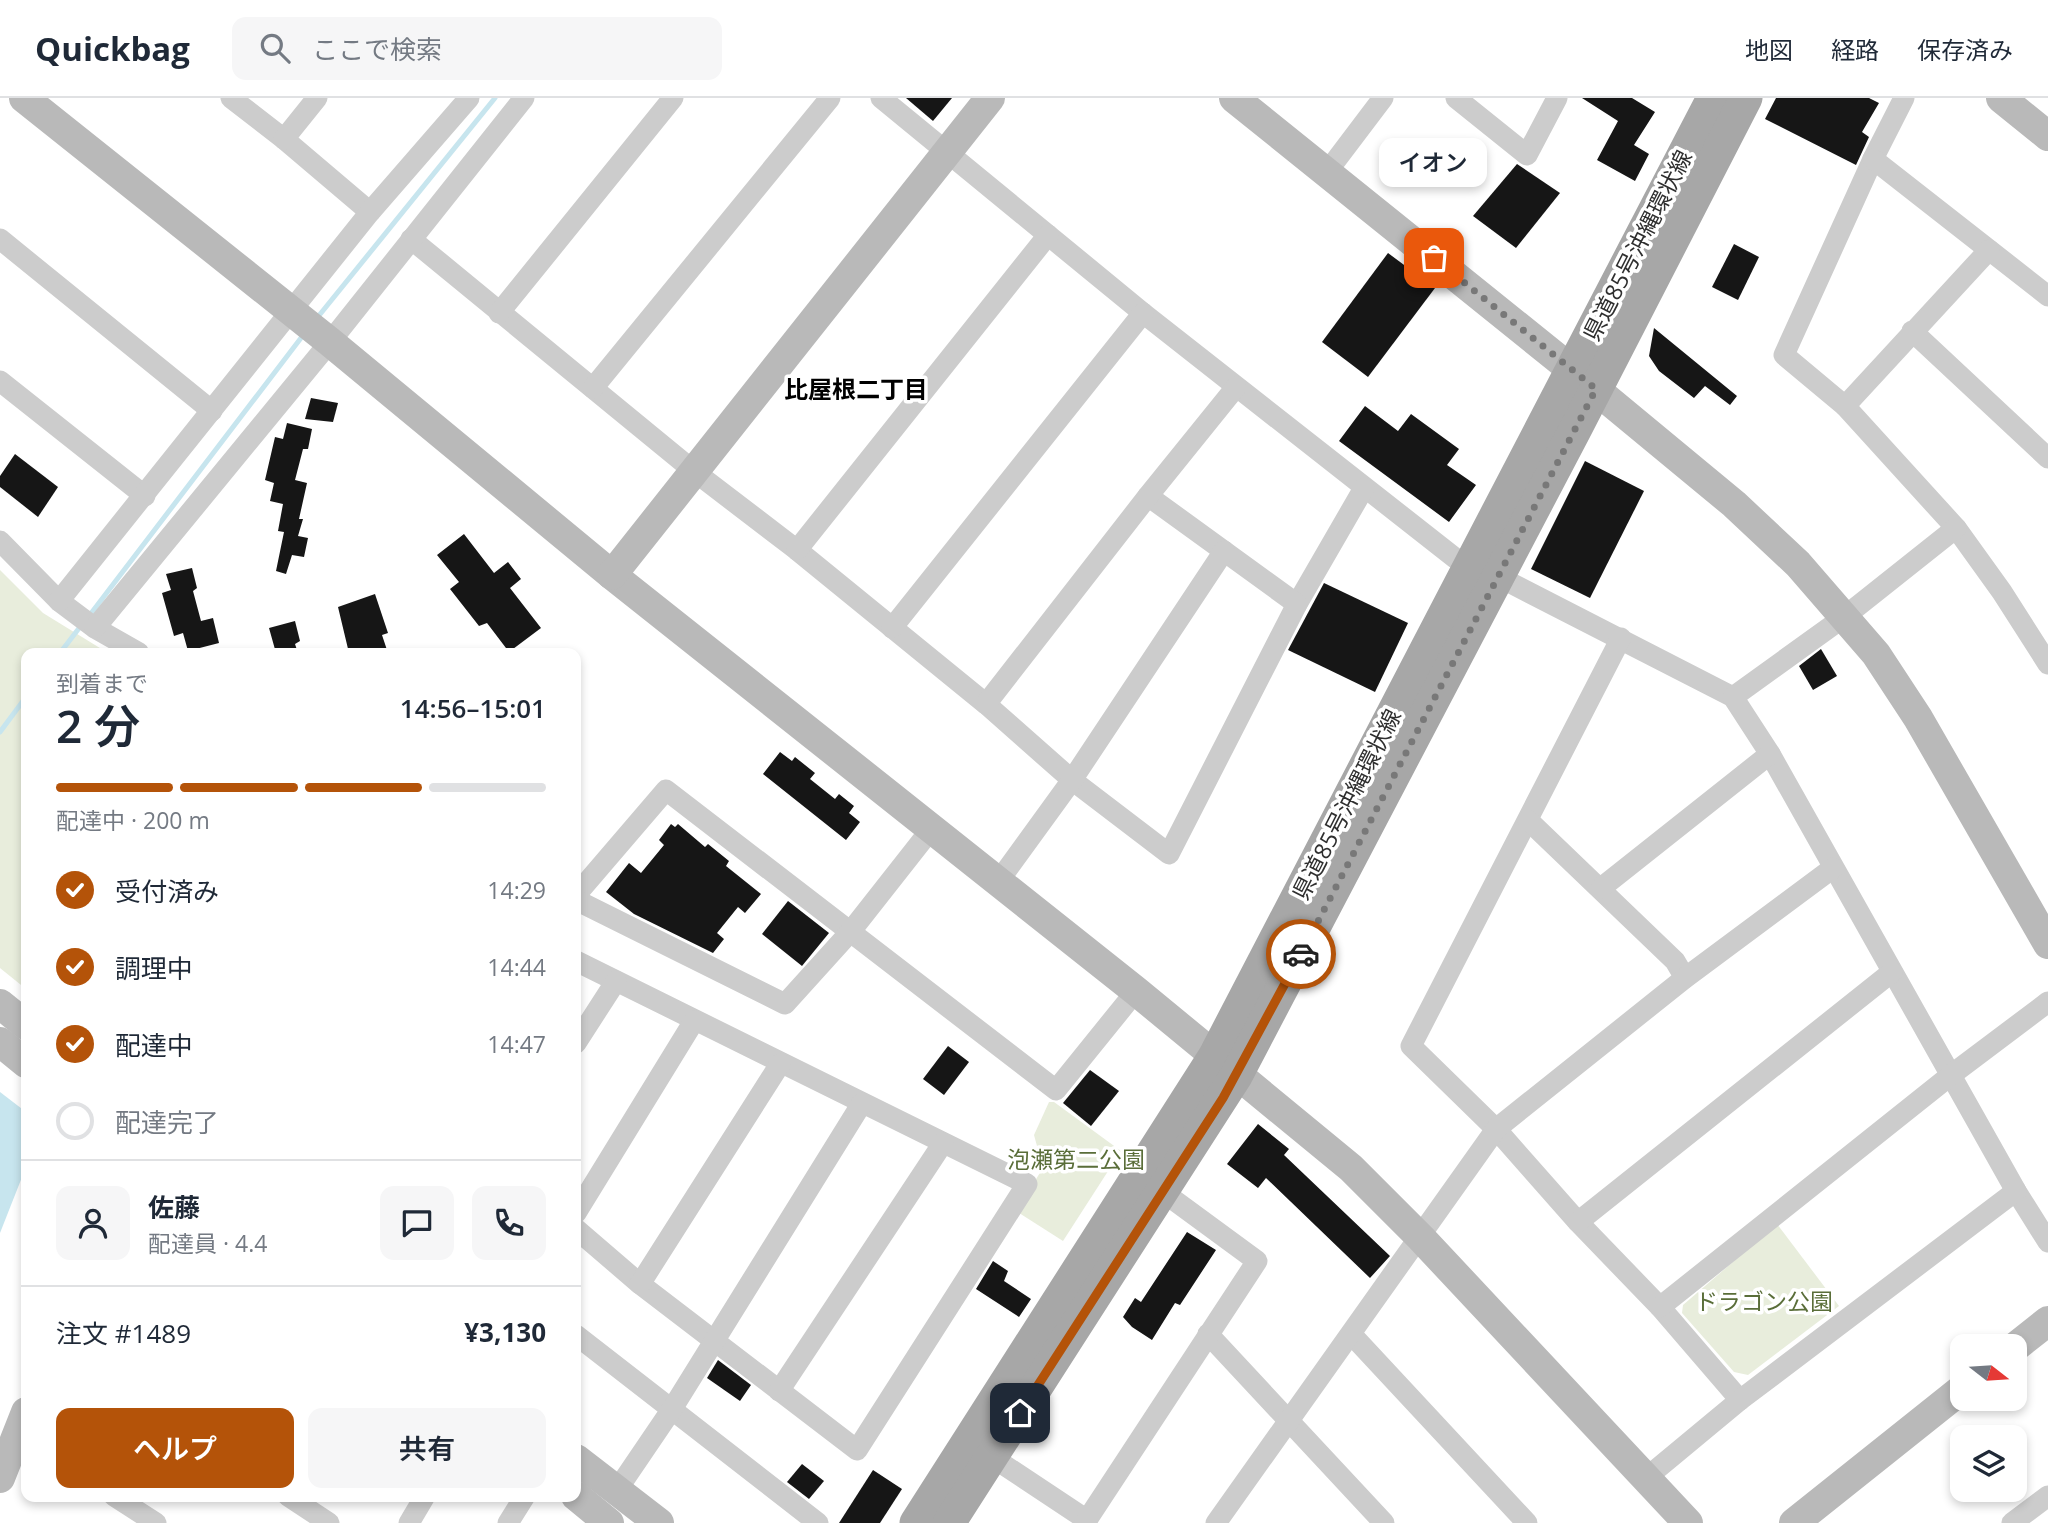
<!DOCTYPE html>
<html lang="ja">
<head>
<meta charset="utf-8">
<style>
	body { margin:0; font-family:"Open Sans","Noto Sans JP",sans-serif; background:#f6f6f7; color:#1f2937; height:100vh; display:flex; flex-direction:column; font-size:26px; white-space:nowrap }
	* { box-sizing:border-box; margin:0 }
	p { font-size:23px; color:#747a83 }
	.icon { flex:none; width:38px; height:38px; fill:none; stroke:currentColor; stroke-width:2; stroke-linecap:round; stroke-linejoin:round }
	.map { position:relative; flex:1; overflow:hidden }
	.side { position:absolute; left:21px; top:550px; width:560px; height:854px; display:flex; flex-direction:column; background:#fff; border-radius:14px; box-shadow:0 4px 10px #0003 }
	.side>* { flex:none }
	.needle { width:46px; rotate:107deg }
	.controls { position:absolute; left:1950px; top:1236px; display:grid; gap:14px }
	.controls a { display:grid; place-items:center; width:77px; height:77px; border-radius:14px; background:#fff; box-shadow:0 4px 10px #0003; font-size:35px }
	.pin { position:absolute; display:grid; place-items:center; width:60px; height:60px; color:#fff; margin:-30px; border-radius:14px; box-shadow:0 4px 10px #0006 }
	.courier { position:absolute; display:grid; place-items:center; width:70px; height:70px; margin:-35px; border:5px solid #b45309; border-radius:50%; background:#fff; color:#222; box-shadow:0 2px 9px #0007 }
	.bubble { position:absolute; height:49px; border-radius:14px; background:#fff; box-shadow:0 4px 10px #0003; font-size:23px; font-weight:600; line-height:49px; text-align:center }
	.summary em { font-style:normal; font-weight:600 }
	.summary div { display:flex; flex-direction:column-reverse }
	.summary { display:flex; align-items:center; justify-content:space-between; height:119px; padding:0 35px }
	h1 { font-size:46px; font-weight:600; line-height:52px }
	.bar { display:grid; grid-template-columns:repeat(4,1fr); gap:10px 7px; align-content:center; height:84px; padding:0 35px }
	.bar i { height:9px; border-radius:5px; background:#e0e1e3 }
	.bar .selected { background:#b45309 }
	.bar p { grid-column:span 4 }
	.line { display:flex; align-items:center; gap:18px; padding:0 35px; border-top:2px solid #e0e1e3 }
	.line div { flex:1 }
	.round { display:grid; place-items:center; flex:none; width:74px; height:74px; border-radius:14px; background:#f6f6f7 }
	ol { padding:0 35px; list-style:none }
	li { display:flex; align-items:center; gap:21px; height:77px }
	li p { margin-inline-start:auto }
	li .icon { padding:7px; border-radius:50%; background:#b45309; color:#fff; stroke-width:4 }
	li:last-child { color:#747a83 }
	li i { width:38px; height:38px; border:4px solid #e0e1e3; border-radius:50% }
	.button { display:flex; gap:14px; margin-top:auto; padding:14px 35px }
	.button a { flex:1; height:80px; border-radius:14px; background:#b45309; color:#fff; font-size:28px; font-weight:600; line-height:80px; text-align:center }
	.button a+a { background:#f6f6f7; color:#1f2937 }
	header { display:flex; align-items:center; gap:42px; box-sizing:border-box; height:98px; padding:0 35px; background:#fff; border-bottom:2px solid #e0e1e3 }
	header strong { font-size:33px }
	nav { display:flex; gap:38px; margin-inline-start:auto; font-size:24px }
	.search { width:490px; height:63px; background:#f6f6f7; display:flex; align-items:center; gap:18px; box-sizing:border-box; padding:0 24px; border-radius:14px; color:#747a83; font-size:26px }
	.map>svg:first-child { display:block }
	.green { fill:#e8eddc }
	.water { fill:#c7e5ee }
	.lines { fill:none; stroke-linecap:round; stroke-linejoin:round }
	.stream { stroke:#c7e5ee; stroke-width:5 }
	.building { fill:#161616 }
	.street { stroke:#ccc; stroke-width:21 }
	.secondary { stroke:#b9b9b9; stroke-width:30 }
	.primary { stroke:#a7a7a7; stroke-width:33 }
	.done { stroke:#787878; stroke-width:7; stroke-dasharray:0 12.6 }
	.route { stroke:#b45309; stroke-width:9 }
	.labels { text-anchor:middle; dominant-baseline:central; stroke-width:7; stroke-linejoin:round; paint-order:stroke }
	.street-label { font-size:23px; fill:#2f2f2f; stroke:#fff }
	.park-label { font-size:23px; fill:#5a6e39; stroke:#fff }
	.neighbourhood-label { font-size:24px; font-weight:bold; fill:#000; stroke:#fff }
</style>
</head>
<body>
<header>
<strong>Quickbag</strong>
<div class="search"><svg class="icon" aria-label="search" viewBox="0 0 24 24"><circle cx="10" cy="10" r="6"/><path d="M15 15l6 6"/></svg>ここで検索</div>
<nav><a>地図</a><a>経路</a><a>保存済み</a></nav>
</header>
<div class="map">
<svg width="2048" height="1425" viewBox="0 0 2048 1425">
	<rect width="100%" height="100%" fill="#fff"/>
	<g class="green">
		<polygon points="0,472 43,515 108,555 26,555 26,891 0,870"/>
		<polygon points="1049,1004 1054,1004 1121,1053 1063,1143 1016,1113 1043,1070 1034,1037"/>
		<polygon points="1777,1126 1839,1208 1748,1277 1734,1274 1682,1215 1683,1207"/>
	</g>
	<polygon class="water" points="0,994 26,1014 26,1069 0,1135"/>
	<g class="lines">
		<g class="stream">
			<polyline points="317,220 495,0"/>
			<polyline points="89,518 304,236"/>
			<polyline points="60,555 83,525"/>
			<polyline points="0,634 26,599"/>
		</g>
	</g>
	<g class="building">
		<polygon points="906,0 952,0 933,23"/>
		<polygon points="1582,0 1632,0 1655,14 1634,47 1649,56 1635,83 1597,62 1618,23"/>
		<polygon points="1776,0 1869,0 1879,5 1862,34 1869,39 1856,67 1765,21"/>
		<polygon points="1517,66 1560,95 1516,150 1473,118"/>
		<polygon points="1734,146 1759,159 1738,202 1712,189"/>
		<polygon points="1388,155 1435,190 1368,279 1322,244"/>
		<polygon points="1654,230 1737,298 1730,307 1705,288 1694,300 1659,273 1649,258"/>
		<polygon points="311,300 338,305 333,324 305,321"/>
		<polygon points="1365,308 1398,333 1411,316 1459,351 1447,367 1476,387 1449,424 1339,343"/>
		<polygon points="287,325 312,331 308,351 303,351 295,382 307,385 299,421 303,421 298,438 308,440 304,459 292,457 286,476 276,473 284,434 278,433 283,406 270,403 274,385 265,382 275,339 283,341"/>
		<polygon points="15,356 58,389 38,419 0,389 0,378"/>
		<polygon points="1585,363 1644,393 1590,500 1531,471"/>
		<polygon points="464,436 494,475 508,464 521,481 510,490 541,530 509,554 487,525 479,528 450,491 459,484 437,457"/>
		<polygon points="192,470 197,490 193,493 201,523 213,520 219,545 188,553 183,535 174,538 162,495 171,492 166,476"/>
		<polygon points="1324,485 1408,525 1375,594 1288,552"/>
		<polygon points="375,496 388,535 382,537 388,555 349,555 338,509"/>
		<polygon points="295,523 300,543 295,546 298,555 276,555 269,530"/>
		<polygon points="1821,551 1837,578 1813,592 1799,568"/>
		<polygon points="780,654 792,663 795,659 815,675 810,681 835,701 839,696 854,708 849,715 860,724 846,742 763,676"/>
		<polygon points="671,726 675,729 678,726 705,749 708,746 729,763 726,768 761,796 745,815 738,809 717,835 724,841 713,855 634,816 606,794 629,765 641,775 664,747 659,742"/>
		<polygon points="788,803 829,835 802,868 762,836"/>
		<polygon points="948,948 969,964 944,997 923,981"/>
		<polygon points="1090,972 1119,993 1091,1028 1063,1005"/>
		<polygon points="1258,1026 1289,1051 1284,1057 1390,1158 1370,1180 1266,1080 1258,1090 1227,1066"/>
		<polygon points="1187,1134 1216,1152 1180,1207 1175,1205 1152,1242 1132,1229 1123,1219 1135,1200 1141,1204"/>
		<polygon points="993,1163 1008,1173 1004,1183 1031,1201 1019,1219 976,1191"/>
		<polygon points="718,1262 751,1287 740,1303 707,1280"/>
		<polygon points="802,1366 824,1383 809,1401 787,1384"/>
		<polygon points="873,1372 902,1391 880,1425 839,1425"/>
	</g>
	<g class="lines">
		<g class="street">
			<polyline points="231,0 284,41 370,114"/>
			<polyline points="881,0 1143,215 1455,460 1469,468"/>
			<polyline points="1456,0 1527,57 1557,0"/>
			<polyline points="1904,0 1873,61 1784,257 1845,308 1956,430 2002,494 2048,566"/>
			<polyline points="284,41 317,0"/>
			<polyline points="1873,61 2048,198"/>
			<polyline points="1327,74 1383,0"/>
			<polyline points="0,141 212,313"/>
			<polyline points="411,141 695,374 797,452 986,606 1072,682 1169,756 1297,506 1364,390"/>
			<polyline points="499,215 673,0"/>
			<polyline points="1912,233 2048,360"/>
			<polyline points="0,283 145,398"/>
			<polyline points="593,290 830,0"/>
			<polyline points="1845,308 1989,152"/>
			<polyline points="1148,398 1297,506"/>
			<polyline points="0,443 59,503 95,530 139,555"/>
			<polyline points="797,452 1048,137"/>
			<polyline points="1497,478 1733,599 1770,656 2016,1093 2048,1144"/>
			<polyline points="59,503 370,114 469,0"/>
			<polyline points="95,530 330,244 524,0"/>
			<polyline points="892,530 1143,215"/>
			<polyline points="1621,540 1411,948 1496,1031 1578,1124 1660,1209 1740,1302"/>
			<polyline points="1733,599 1844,519 1956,430"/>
			<polyline points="986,606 1148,398 1236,289"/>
			<polyline points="1528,722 1675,863 1685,880"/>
			<polyline points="998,784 1072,682 1224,453"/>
			<polyline points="1601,790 1770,656"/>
			<polyline points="576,797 666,692 1056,992 1136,893"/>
			<polyline points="576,802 785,906 851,833 932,730"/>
			<polyline points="576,863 1027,1086 857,1352 640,1186 576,1131"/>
			<polyline points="576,945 616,883"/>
			<polyline points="576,1115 694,923"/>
			<polyline points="1578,1124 1892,874"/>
			<polyline points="640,1186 780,966"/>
			<polyline points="1660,1209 1951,977 2048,904"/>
			<polyline points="1208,1236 1384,1425"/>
			<polyline points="576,1237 818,1425"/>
			<polyline points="1352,1237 1527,1425"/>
			<polyline points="779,1293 943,1045"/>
			<polyline points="992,1359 1087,1422"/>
			<polyline points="1646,1380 1740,1302 2016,1093"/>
			<polyline points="617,1392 672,1311 862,1005"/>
			<polyline points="114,1398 156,1425"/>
			<polyline points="288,1398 329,1425"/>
			<polyline points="409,1425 425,1398"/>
			<polyline points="508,1425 525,1398"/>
			<polyline points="1085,1425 1257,1163 1163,1094"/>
			<polyline points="1216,1425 1496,1031 1685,880 1833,770"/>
			<polyline points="2012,1425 2048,1398"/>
		</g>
		<g class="secondary">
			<polyline points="24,0 330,244 612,477 1136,893 1351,1070 1421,1140 1688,1425"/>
			<polyline points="1234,0 1572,272 1734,406 1798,466 1876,556 1918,620 2048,846"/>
			<polyline points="2001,0 2048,38"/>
			<polyline points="612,477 990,0"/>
			<polyline points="0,906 26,927"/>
			<polyline points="0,944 26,965"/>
			<polyline points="2014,1250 2048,1223"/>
			<polyline points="576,1361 659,1425"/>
			<polyline points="0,1380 26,1314"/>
			<polyline points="576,1398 609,1425"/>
			<polyline points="1794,1425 1962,1291"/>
		</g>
		<g class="primary">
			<polyline points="916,1425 1214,959 1713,0"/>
			<polyline points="949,1425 1236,978 1575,332 1746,0"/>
		</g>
	</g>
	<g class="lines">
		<polyline class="done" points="1301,856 1596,291 1434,160"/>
		<polyline class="route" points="1020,1315 1223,1000 1301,856"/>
	</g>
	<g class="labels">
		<g class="street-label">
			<text transform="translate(1637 147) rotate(-63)">県道85号沖縄環状線</text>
			<text transform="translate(1346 706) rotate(-63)">県道85号沖縄環状線</text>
		</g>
		<g class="park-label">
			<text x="1076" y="1061">泡瀬第二公園</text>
			<text x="1764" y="1203">ドラゴン公園</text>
		</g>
		<g class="neighbourhood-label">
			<text x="856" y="290">比屋根二丁目</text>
		</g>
	</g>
</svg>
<div class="controls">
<a><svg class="needle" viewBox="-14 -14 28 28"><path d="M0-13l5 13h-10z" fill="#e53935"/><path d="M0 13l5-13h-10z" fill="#747a83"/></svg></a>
<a><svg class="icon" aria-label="layers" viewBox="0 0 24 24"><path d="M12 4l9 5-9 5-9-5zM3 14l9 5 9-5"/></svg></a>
</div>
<div class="pin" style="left:1434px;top:160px;background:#ea580c"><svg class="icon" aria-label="bag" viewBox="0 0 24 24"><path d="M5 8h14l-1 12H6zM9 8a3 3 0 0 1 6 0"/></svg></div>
<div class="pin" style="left:1020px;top:1315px;background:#1f2937"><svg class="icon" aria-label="home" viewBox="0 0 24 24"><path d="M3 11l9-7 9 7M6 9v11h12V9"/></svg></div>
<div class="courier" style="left:1301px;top:856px"><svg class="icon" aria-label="car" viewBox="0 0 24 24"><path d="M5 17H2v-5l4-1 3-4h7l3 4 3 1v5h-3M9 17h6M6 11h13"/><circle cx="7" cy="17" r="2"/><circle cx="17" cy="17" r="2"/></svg></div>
<div class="bubble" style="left:1379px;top:40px;width:108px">イオン</div>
<section class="side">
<div class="summary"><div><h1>2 分</h1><p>到着まで</p></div><em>14:56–15:01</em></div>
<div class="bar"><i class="selected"></i><i class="selected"></i><i class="selected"></i><i></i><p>配達中 · 200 m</p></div>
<ol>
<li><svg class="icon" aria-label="check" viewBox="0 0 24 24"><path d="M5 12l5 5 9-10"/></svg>受付済み<p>14:29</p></li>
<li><svg class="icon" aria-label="check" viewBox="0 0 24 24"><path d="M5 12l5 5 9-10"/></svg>調理中<p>14:44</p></li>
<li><svg class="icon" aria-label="check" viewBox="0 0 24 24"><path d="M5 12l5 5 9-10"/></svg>配達中<p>14:47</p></li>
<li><i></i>配達完了</li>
</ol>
<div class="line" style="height:126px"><a class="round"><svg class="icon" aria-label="person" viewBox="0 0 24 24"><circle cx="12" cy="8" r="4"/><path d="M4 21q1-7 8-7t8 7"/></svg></a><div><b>佐藤</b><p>配達員 · 4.4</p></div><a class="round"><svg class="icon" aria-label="chat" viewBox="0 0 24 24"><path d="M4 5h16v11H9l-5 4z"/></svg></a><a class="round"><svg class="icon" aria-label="phone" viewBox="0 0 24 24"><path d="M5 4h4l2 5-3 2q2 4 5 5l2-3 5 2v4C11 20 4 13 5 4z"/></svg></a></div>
<div class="line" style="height:91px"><div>注文 #1489</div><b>¥3,130</b></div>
<div class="button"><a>ヘルプ</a><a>共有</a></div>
</section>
</div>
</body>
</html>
